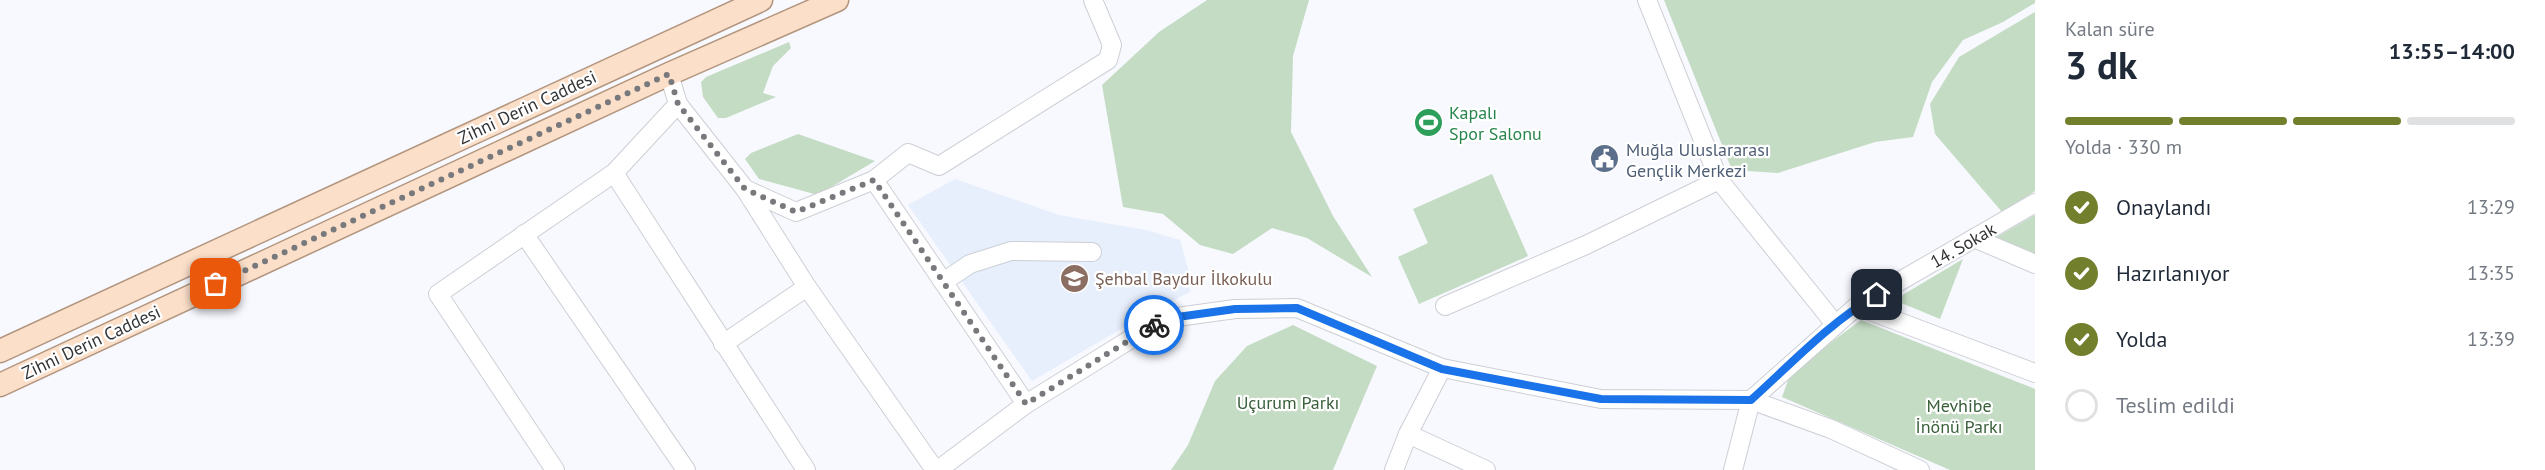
<!DOCTYPE html>
<html lang="tr">
<head>
<meta charset="utf-8">
<style>
	body { margin:0; font-family:"PT Sans",sans-serif; background:#f2f2f3; color:#1f2937; height:100vh; display:flex; flex-direction:column; font-size:22px; white-space:nowrap }
	* { box-sizing:border-box; margin:0 }
	p { font-size:20px; color:#747a83 }
	.icon { flex:none; width:33px; height:33px; fill:none; stroke:currentColor; stroke-width:2; stroke-linecap:round; stroke-linejoin:round }
	.map { position:relative; flex:1; overflow:hidden }
	.details { display:flex; flex-direction:column; background:#fff; width:510px }
	.details>* { flex:none }
	.pin { position:absolute; display:grid; place-items:center; width:51px; height:51px; color:#fff; margin:-26px; border-radius:12px; box-shadow:0 3px 9px #0006 }
	.courier { position:absolute; display:grid; place-items:center; width:60px; height:60px; margin:-30px; border:4px solid #1a73e8; border-radius:50%; background:#fff; color:#222; box-shadow:0 2px 8px #0007 }
	.overview em { font-style:normal; font-weight:700 }
	.overview div { display:flex; flex-direction:column-reverse }
	.overview { display:flex; align-items:center; justify-content:space-between; height:102px; padding:0 30px }
	h1 { font-size:39px; font-weight:700; line-height:45px }
	.bar { display:grid; grid-template-columns:repeat(4,1fr); gap:9px 6px; align-content:center; height:72px; padding:0 30px }
	.bar i { height:8px; border-radius:4px; background:#e0e1e3 }
	.bar .selected { background:#727f2c }
	.bar p { grid-column:span 4 }
	ol { padding:0 30px; list-style:none }
	li { display:flex; align-items:center; gap:18px; height:66px }
	li p { margin-inline-start:auto }
	li .icon { padding:6px; border-radius:50%; background:#727f2c; color:#fff; stroke-width:4 }
	li:last-child { color:#747a83 }
	li i { width:33px; height:33px; border:3px solid #e0e1e3; border-radius:50% }
	main { display:flex; flex:1; min-height:0 }
	.map>svg:first-child { display:block }
	.built { fill:#e8effc }
	.green { fill:#c5dcc4 }
	.lines { fill:none; stroke-linecap:round; stroke-linejoin:round }
	.minor-casing { stroke:#cccfd5; stroke-width:20 }
	.major-casing { stroke:#b3957e; stroke-width:25 }
	.minor { stroke:#fff; stroke-width:18 }
	.major { stroke:#fbdfc9; stroke-width:22 }
	.done { stroke:#78797c; stroke-width:6; stroke-dasharray:0 10.8 }
	.route { stroke:#1a73e8; stroke-width:8 }
	.labels { text-anchor:middle; dominant-baseline:central; stroke-width:4.5; stroke-linejoin:round; paint-order:stroke }
	.street-label { font-size:18px; fill:#333436; stroke:#fff }
	.leisure-label { font-size:18px; fill:#27864d; stroke:#fff; text-anchor:start }
	.service-label { font-size:18px; fill:#4e5e75; stroke:#fff; text-anchor:start }
	.education-label { font-size:18px; fill:#785e54; stroke:#fff; text-anchor:start }
	.park-label { font-size:18px; fill:#385f39; stroke:#fff }
</style>
</head>
<body>
<main>
<div class="map">
<svg width="2035" height="470" viewBox="0 0 2035 470">
	<rect width="100%" height="100%" fill="#f7f9fe"/>
	<polygon class="built" points="955,179 1059,215 1146,230 1180,240 1188,269 1190,292 1140,318 1032,381 908,205"/>
	<g class="green">
		<polygon points="1207,0 1309,0 1293,56 1291,132 1333,216 1372,277 1307,238 1272,228 1233,254 1200,245 1163,214 1123,207 1102,85 1159,32"/>
		<polygon points="1664,0 2035,0 2035,3 2003,22 1963,40 1932,82 1913,137 1875,142 1778,173 1732,170"/>
		<polygon points="2035,12 2035,191 2002,212 1935,134 1930,104 1959,57"/>
		<polygon points="789,42 791,48 773,66 763,93 776,97 726,118 718,118 703,97 701,82 706,77"/>
		<polygon points="798,134 875,161 818,195 759,179 745,159 751,153"/>
		<polygon points="1492,174 1528,256 1419,304 1398,257 1428,243 1413,209"/>
		<polygon points="2035,215 2035,255 1995,238"/>
		<polygon points="1963,259 1940,319 1894,300"/>
		<polygon points="1861,320 2035,389 2035,470 1950,470 1782,397 1791,372"/>
		<polygon points="1293,325 1377,366 1333,470 1171,470 1188,445 1215,381 1247,346"/>
	</g>
	<g class="lines">
		<defs>
			<g id="minor">
				<polyline points="1647,0 1719,180 1835,324"/>
				<polyline points="669,74 678,104 745,189 807,287 935,470"/>
				<polyline points="614,173 806,470"/>
				<polyline points="874,180 1026,404"/>
				<polyline points="745,189 796,212 874,180 908,153 939,166 1108,60 1112,45 1093,0"/>
				<polyline points="524,234 686,470"/>
				<polyline points="1974,238 2035,264"/>
				<polyline points="943,282 970,264 1011,251 1092,252"/>
				<polyline points="1445,306 1586,245 1719,180"/>
				<polyline points="1857,306 2035,373"/>
				<polyline points="723,344 807,287"/>
				<polyline points="1751,400 1857,306 2035,203"/>
				<polyline points="1408,434 1486,470"/>
				<polyline points="555,470 438,294 614,173 678,104"/>
				<polyline points="938,470 1026,404 1163,319 1235,309 1297,308 1442,368 1601,399 1751,400 1831,429 1920,470"/>
				<polyline points="1394,470 1408,434 1442,368"/>
				<polyline points="1733,470 1751,400"/>
			</g>
			<g id="major">
				<polyline points="0,351 761,0"/>
				<polyline points="0,385 669,74 837,0"/>
			</g>
		</defs>
		<use href="#minor" class="minor-casing"/>
		<use href="#major" class="major-casing"/>
		<use href="#minor" class="minor"/>
		<use href="#major" class="major"/>
	</g>
	<g class="lines">
		<polyline class="done" points="216,284 669,74 678,104 745,189 796,212 874,180 1026,404 1154,325"/>
		<path class="route" d="M1154,325L1163,319L1235,309L1297,308L1442,369L1601,399L1751,400C1791,364 1830,322 1877,295"/>
	</g>
	<defs>
		<symbol id="stadium-disc" viewBox="-11 -11 22 22"><circle r="9.5" fill="#2e9e5b" stroke="#fff"/><path d="M0-5a6.5 5 0 1 0 0 10a6.5 5 0 1 0 0-10ZM-3.5-1.8h7v3.6h-7Z" fill="#fff"/></symbol>
		<symbol id="civic-disc" viewBox="-11 -11 22 22"><circle r="9.5" fill="#5c6f8a" stroke="#fff"/><path d="M-.6-6.5H3V-4.5H.6V-3L4-1V1h2V6H-6V1h2V-1L-.6-3ZM-1.2 2.5V6h2.4V2.5Z" fill="#fff"/></symbol>
		<symbol id="school-disc" viewBox="-11 -11 22 22"><circle r="9.5" fill="#8d6e63" stroke="#fff"/><path d="M0-5L7-2L0 1L-7-2ZM-4 1L0 2.5L4 1V4Q0 6-4 4Z" fill="#fff"/></symbol>
	</defs>
	<g fill-rule="evenodd">
		<use href="#stadium-disc" x="1412" y="106" width="33" height="33"/>
		<use href="#civic-disc" x="1588" y="142" width="33" height="33"/>
		<use href="#school-disc" x="1058" y="262" width="33" height="33"/>
	</g>
	<g class="labels">
		<g class="street-label">
			<text transform="translate(527 107) rotate(-25)">Zihni Derin Caddesi</text>
			<text transform="translate(1963 245) rotate(-30)">14. Sokak</text>
			<text transform="translate(91 342) rotate(-25)">Zihni Derin Caddesi</text>
		</g>
		<g class="leisure-label">
			<text x="1449" y="112">Kapalı<tspan x="1449" dy="21">Spor Salonu</tspan></text>
		</g>
		<g class="service-label">
			<text x="1626" y="149">Muğla Uluslararası<tspan x="1626" dy="21">Gençlik Merkezi</tspan></text>
		</g>
		<g class="education-label">
			<text x="1095" y="278">Şehbal Baydur İlkokulu</text>
		</g>
		<g class="park-label">
			<text x="1288" y="402">Uçurum Parkı</text>
			<text x="1959" y="405">Mevhibe<tspan x="1959" dy="21">İnönü Parkı</tspan></text>
		</g>
	</g>
</svg>
<div class="pin" style="left:216px;top:284px;background:#ea580c"><svg class="icon" aria-label="bag" viewBox="0 0 24 24"><path d="M5 8h14l-1 12H6zM9 8a3 3 0 0 1 6 0"/></svg></div>
<div class="pin" style="left:1877px;top:295px;background:#1f2937"><svg class="icon" aria-label="home" viewBox="0 0 24 24"><path d="M3 11l9-7 9 7M6 9v11h12V9"/></svg></div>
<div class="courier" style="left:1154px;top:325px"><svg class="icon" aria-label="bike" viewBox="0 0 24 24"><circle cx="6" cy="16" r="4"/><circle cx="18" cy="16" r="4"/><path d="M6 16l4-8h5l3 8M10 8l3 8H6M13 5h3"/></svg></div>
</div>
<section class="details">
<div class="overview"><div><h1>3 dk</h1><p>Kalan süre</p></div><em>13:55–14:00</em></div>
<div class="bar"><i class="selected"></i><i class="selected"></i><i class="selected"></i><i></i><p>Yolda · 330 m</p></div>
<ol>
<li><svg class="icon" aria-label="check" viewBox="0 0 24 24"><path d="M5 12l5 5 9-10"/></svg>Onaylandı<p>13:29</p></li>
<li><svg class="icon" aria-label="check" viewBox="0 0 24 24"><path d="M5 12l5 5 9-10"/></svg>Hazırlanıyor<p>13:35</p></li>
<li><svg class="icon" aria-label="check" viewBox="0 0 24 24"><path d="M5 12l5 5 9-10"/></svg>Yolda<p>13:39</p></li>
<li><i></i>Teslim edildi</li>
</ol>
</section>
</main>
</body>
</html>
